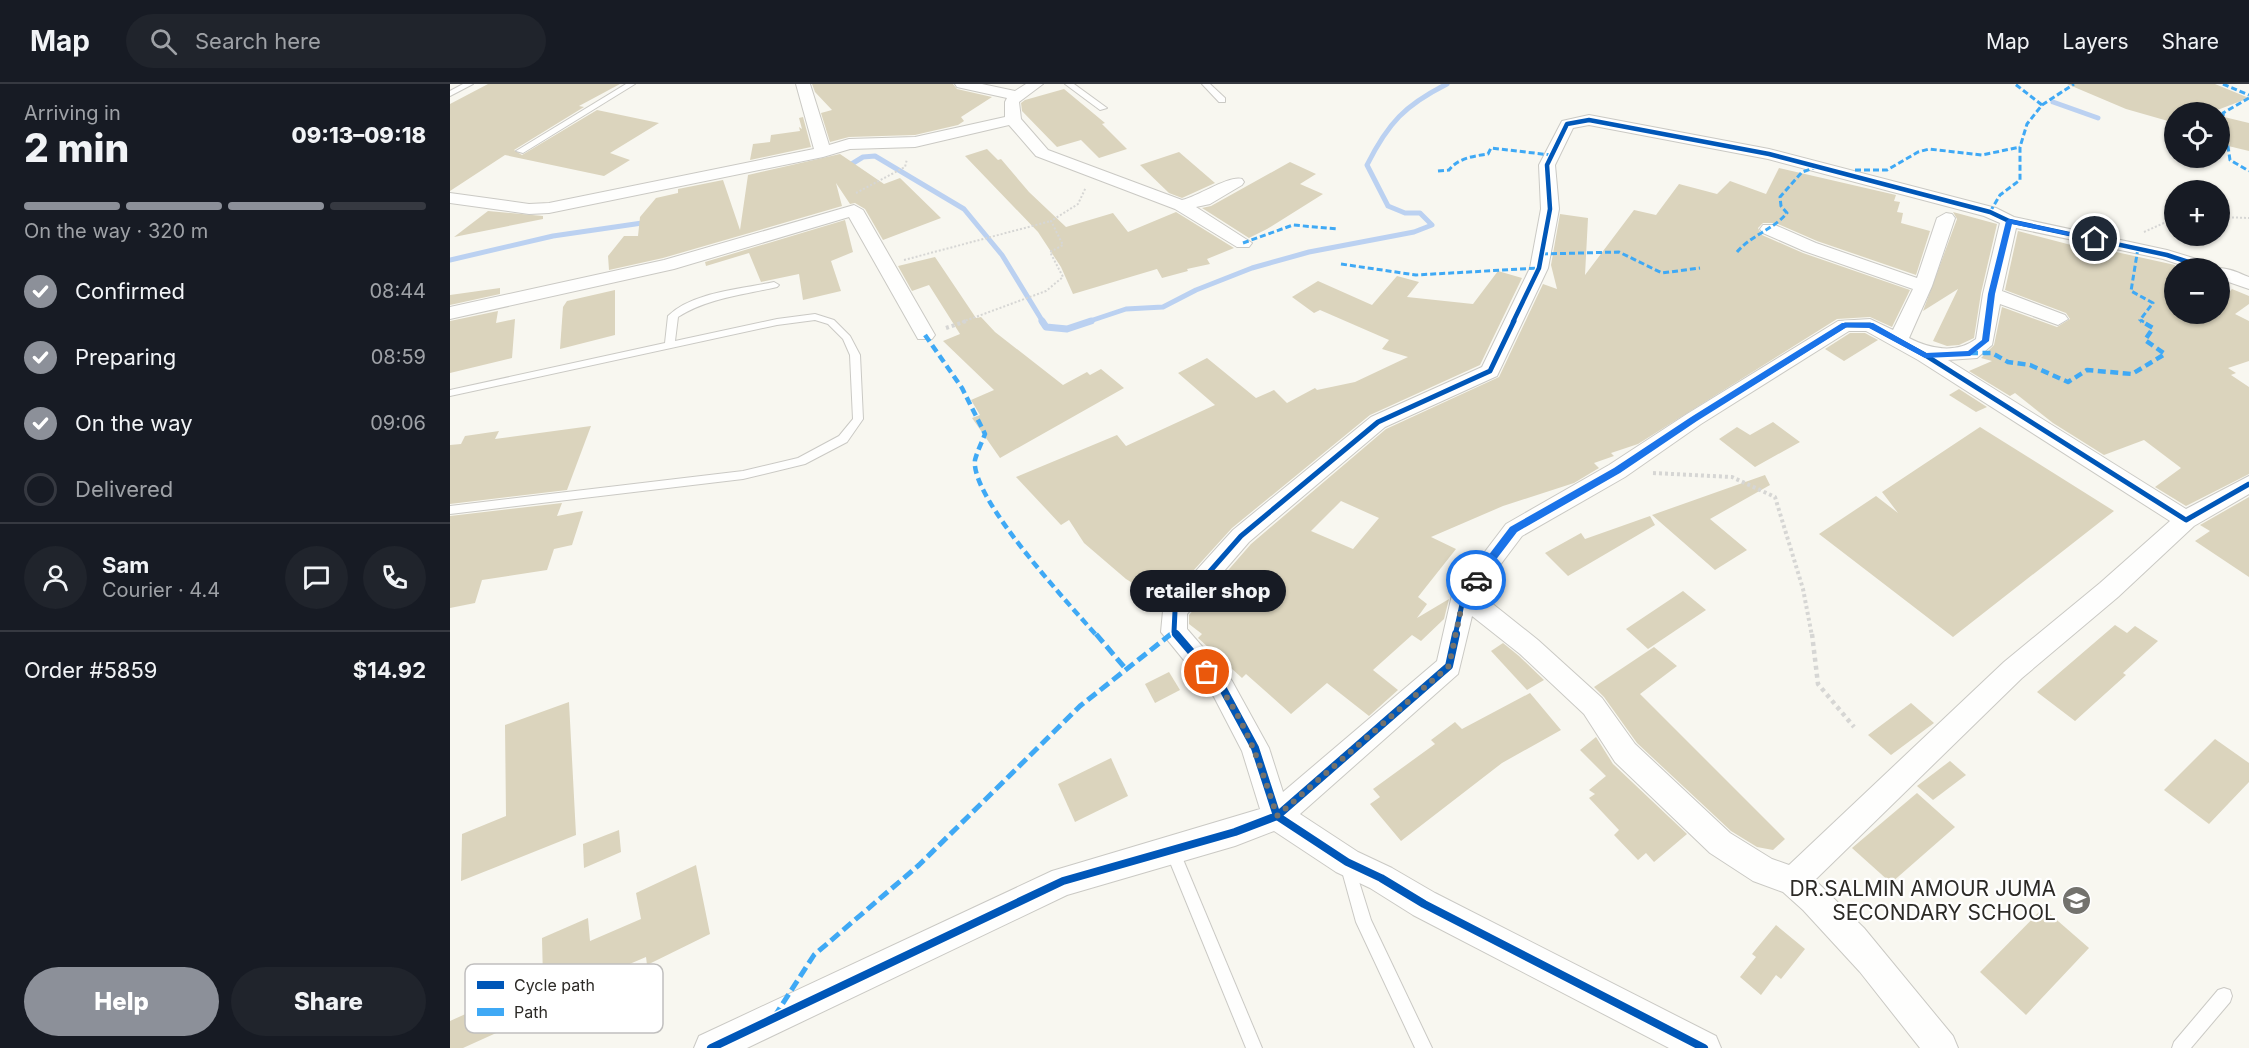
<!DOCTYPE html>
<html lang="en">
<head>
<meta charset="utf-8">
<style>
	body { margin:0; font-family:Inter,sans-serif; background:#20242c; color:#f1f3f6; height:100vh; display:flex; flex-direction:column; font-size:22px; white-space:nowrap }
	* { box-sizing:border-box; margin:0 }
	p { font-size:20px; color:#9ea1a6 }
	.icon { flex:none; width:33px; height:33px; fill:none; stroke:currentColor; stroke-width:2; stroke-linecap:round; stroke-linejoin:round }
	.map { position:relative; flex:1; overflow:hidden }
	.side { display:flex; flex-direction:column; background:#171b24; width:450px }
	.side>* { flex:none }
	.controls { position:absolute; left:1714px; top:18px; display:grid; gap:12px }
	.controls a { display:grid; place-items:center; width:66px; height:66px; border-radius:50%; background:#171b24; box-shadow:0 2px 4px #0004; font-size:30px }
	.pin { position:absolute; display:grid; place-items:center; width:51px; height:51px; color:#fff; margin:-26px; border:3px solid #fff; border-radius:50%; box-shadow:0 2px 6px #0007 }
	.courier { position:absolute; display:grid; place-items:center; width:60px; height:60px; margin:-30px; border:4px solid #1a73e8; border-radius:50%; background:#fff; color:#222; box-shadow:0 2px 8px #0007 }
	.bubble { position:absolute; height:42px; border-radius:21px; background:#171b24; box-shadow:0 2px 4px #0004; font-size:20px; font-weight:800; line-height:42px; text-align:center }
	.overview em { font-style:normal; font-weight:800 }
	.overview div { display:flex; flex-direction:column-reverse }
	.overview { display:flex; align-items:center; justify-content:space-between; height:102px; padding:0 24px }
	h1 { font-size:39px; font-weight:800; line-height:45px }
	.bar { display:grid; grid-template-columns:repeat(4,1fr); gap:9px 6px; align-content:center; height:72px; padding:0 24px }
	.bar i { height:8px; border-radius:4px; background:#363941 }
	.bar .on { background:#8c9099 }
	.bar p { grid-column:span 4 }
	.line { display:flex; align-items:center; gap:15px; padding:0 24px; border-top:2px solid #363941 }
	.line div { flex:1 }
	.round { display:grid; place-items:center; flex:none; width:63px; height:63px; border-radius:32px; background:#20242c }
	ol { padding:0 24px; list-style:none }
	li { display:flex; align-items:center; gap:18px; height:66px }
	li p { margin-inline-start:auto }
	li .icon { padding:6px; border-radius:50%; background:#8c9099; color:#fff; stroke-width:4 }
	li:last-child { color:#9ea1a6 }
	li i { width:33px; height:33px; border:3px solid #363941; border-radius:50% }
	.primary-button { display:flex; gap:12px; margin-top:auto; padding:12px 24px }
	.primary-button a { flex:1; height:69px; border-radius:36px; background:#8c9099; color:#fff; font-size:24px; font-weight:800; line-height:69px; text-align:center }
	.primary-button a+a { background:#20242c; color:#f1f3f6 }
	header { display:flex; align-items:center; gap:36px; box-sizing:border-box; height:84px; padding:0 30px; background:#171b24; border-bottom:2px solid #363941 }
	header strong { font-size:28px }
	nav { display:flex; gap:33px; margin-inline-start:auto; font-size:21px }
	.search { width:420px; height:54px; background:#20242c; display:flex; align-items:center; gap:15px; box-sizing:border-box; padding:0 21px; border-radius:33px; color:#9ea1a6; font-size:22px }
	main { display:flex; flex:1; min-height:0 }
	.map>svg:first-child { display:block }
	.lines { fill:none; stroke-linecap:round; stroke-linejoin:round }
	.stream-far1 { stroke:#bbd1f1; stroke-width:5 }
	.stream { stroke:#bbd1f1; stroke-width:7 }
	.building { fill:#dbd4bd; fill-rule:evenodd }
	.service-casing { stroke:#cac9c4; stroke-width:2 }
	.minor-casing { stroke:#cac9c4; stroke-width:2 }
	.path-far2 { stroke:#d6d6d4; stroke-width:2; stroke-dasharray:2 2; stroke-linecap:butt }
	.path-far1 { stroke:#d6d6d4; stroke-width:4; stroke-dasharray:3 3; stroke-linecap:butt }
	.path { stroke:#d6d6d4; stroke-width:4.5; stroke-dasharray:4 4; stroke-linecap:butt }
	.service { fill:#fefefd; fill-rule:evenodd }
	.minor { fill:#fefefd; fill-rule:evenodd }
	.quiet-far2 { stroke:#3fa9f5; stroke-width:3; stroke-dasharray:6 3; stroke-linecap:butt }
	.quiet-far1 { stroke:#3fa9f5; stroke-width:4.5; stroke-dasharray:8 4.5; stroke-linecap:butt }
	.quiet { stroke:#3fa9f5; stroke-width:5; stroke-dasharray:11 5; stroke-linecap:butt }
	.cycleway-far2-casing { stroke:#fff; stroke-width:7 }
	.cycleway-far1-casing { stroke:#fff; stroke-width:9 }
	.cycleway-casing { stroke:#fff; stroke-width:11 }
	.cycleway-far2 { stroke:#0057b8; stroke-width:4.5 }
	.cycleway-far1 { stroke:#0057b8; stroke-width:5 }
	.cycleway { stroke:#0057b8; stroke-width:8 }
	.route { fill:#1a73e8 }
	.done { stroke:#73726d; stroke-width:6; stroke-dasharray:0 10.8 }
	.labels { text-anchor:middle; dominant-baseline:central; stroke-width:4.5; stroke-linejoin:round; paint-order:stroke }
	.near-poi-label { font-size:21px; fill:#2c2a26; stroke:#fff; text-anchor:end }
	.key { fill:#fff; stroke:#c0bfbe; stroke-width:1.5 }
	.key-label { font-size:16px; fill:#2c2a26 }
</style>
</head>
<body>
<header>
<strong>Map</strong>
<div class="search"><svg class="icon" aria-label="search" viewBox="0 0 24 24"><circle cx="10" cy="10" r="6"/><path d="M15 15l6 6"/></svg>Search here</div>
<nav><a>Map</a><a>Layers</a><a>Share</a></nav>
</header>
<main>
<section class="side">
<div class="overview"><div><h1>2 min</h1><p>Arriving in</p></div><em>09:13–09:18</em></div>
<div class="bar"><i class="on"></i><i class="on"></i><i class="on"></i><i></i><p>On the way · 320 m</p></div>
<ol>
<li><svg class="icon" aria-label="check" viewBox="0 0 24 24"><path d="M5 12l5 5 9-10"/></svg>Confirmed<p>08:44</p></li>
<li><svg class="icon" aria-label="check" viewBox="0 0 24 24"><path d="M5 12l5 5 9-10"/></svg>Preparing<p>08:59</p></li>
<li><svg class="icon" aria-label="check" viewBox="0 0 24 24"><path d="M5 12l5 5 9-10"/></svg>On the way<p>09:06</p></li>
<li><i></i>Delivered</li>
</ol>
<div class="line" style="height:108px"><a class="round"><svg class="icon" aria-label="person" viewBox="0 0 24 24"><circle cx="12" cy="8" r="4"/><path d="M4 21q1-7 8-7t8 7"/></svg></a><div><b>Sam</b><p>Courier · 4.4</p></div><a class="round"><svg class="icon" aria-label="chat" viewBox="0 0 24 24"><path d="M4 5h16v11H9l-5 4z"/></svg></a><a class="round"><svg class="icon" aria-label="phone" viewBox="0 0 24 24"><path d="M5 4h4l2 5-3 2q2 4 5 5l2-3 5 2v4C11 20 4 13 5 4z"/></svg></a></div>
<div class="line" style="height:78px"><div>Order #5859</div><b>$14.92</b></div>
<div class="primary-button"><a>Help</a><a>Share</a></div>
</section>
<div class="map">
<svg width="1799" height="964" viewBox="0 0 1799 964">
	<rect width="100%" height="100%" fill="#f8f7f0"/>
	<g class="lines">
		<g class="stream-far1">
			<polyline points="1603,18 1648,34"/>
			<polyline points="395,84 413,73 425,72 514,125 552,171 593,238"/>
			<polyline points="0,176 103,152 199,138"/>
			<path d="M637,238L676,225L713,223L746,206L802,184L859,168L964,148L982,141L970,129H955L938,122L917,81C938,39 955,21 997,0"/>
		</g>
		<polyline class="stream" points="592,237 596,243 617,245 641,237"/>
	</g>
	<g class="building">
		<polygon points="38,0 170,0 129,22 134,23 64,66 72,71 147,26 209,39 160,69 180,76 154,92 55,71 0,107 0,20"/>
		<polygon points="362,0 503,0 507,5 542,13 511,33 514,37 508,41 465,51 399,53 380,58 371,29 382,26 365,8"/>
		<polygon points="1617,0 1765,0 1799,14 1762,28 1725,28 1725,39 1676,25"/>
		<polygon points="614,5 655,39 652,40 677,65 649,74 631,56 607,63 572,27 571,19 575,16"/>
		<polygon points="1770,32 1799,39 1799,67 1770,60"/>
		<polygon points="353,33 361,63 300,76 303,60 320,58 321,51 350,47 349,43 352,45 349,34"/>
		<polygon points="537,65 548,76 551,75 579,108 616,143 663,129 678,148 726,128 784,164 757,175 760,180 737,185 738,187 712,194 707,185 623,210 611,183 588,148 515,72"/>
		<polygon points="729,68 765,99 732,114 719,109 690,81"/>
		<polygon points="390,70 434,100 450,94 491,134 433,156 415,125 405,119 400,120 386,99 392,122 213,174 159,186 158,172 174,152 188,152 190,133 206,114 228,109 228,105 273,96 290,146 298,91"/>
		<polygon points="840,78 866,90 850,100 873,110 817,145 799,154 752,124 761,122"/>
		<path d="M1329,84L1446,111L1444,117L1450,118L1447,128L1453,129L1451,139L1480,147L1466,191L1367,157L1326,139H1313L1308,144L1312,151L1353,169L1460,206L1442,243L1420,233L1387,235L1188,360L1161,369L1164,372L1144,379L1149,384L1124,399L1053,422L981,453L1006,465L968,513L977,520L967,534L999,515L994,535L971,557L962,551L923,586L948,606L919,632L877,599L841,630L796,590L792,594L748,554L752,550L739,540V531L801,460L936,345L1049,293L1093,200L1107,205L1101,181L1110,130L1138,134L1135,191L1184,126L1206,131L1229,100L1267,110L1280,97L1316,110ZM891,417L929,434L903,465L861,447Z"/>
		<polygon points="38,127 93,132 93,135 4,153"/>
		<polygon points="1503,128 1547,140 1531,209 1524,254 1509,261 1497,262 1483,257 1508,205 1473,227 1507,135"/>
		<polygon points="395,136 403,168 381,177 391,207 353,216 349,190 311,198 299,169 256,182 255,178"/>
		<polygon points="1568,147 1648,168 1648,164 1725,181 1725,230 1770,230 1770,218 1782,205 1799,212 1799,220 1785,230 1799,237 1799,277 1778,284 1786,289 1781,291 1799,303 1799,390 1736,422 1705,403 1731,384 1694,356 1654,371 1603,339 1565,309 1560,312 1519,287 1542,277 1531,274 1544,261 1552,223 1607,243 1620,235 1616,229 1555,206"/>
		<polygon points="485,173 526,234 531,233 545,248 613,301 637,288 640,291 651,285 674,304 550,374 522,334 530,331 521,316 544,306 493,257 510,250 479,201 462,207 448,182"/>
		<polygon points="1048,187 1072,194 1030,281 920,331 782,444 714,519 676,495 634,459 619,436 611,441 566,393 667,351 676,362 765,321 728,289 757,274 806,314 824,306 837,319 865,304 867,306 905,298 958,273 932,265 939,256 870,226 864,229 842,213 868,197 922,221 947,192 969,198 957,213 1023,220"/>
		<polygon points="50,204 50,210 0,221 0,211"/>
		<polygon points="165,206 165,251 110,265 113,223 117,217"/>
		<polygon points="48,227 46,239 65,235 62,274 0,289 0,237"/>
		<polygon points="1400,249 1415,249 1428,256 1394,277 1375,265"/>
		<polygon points="1509,305 1537,323 1526,328 1499,311"/>
		<polygon points="1323,338 1350,358 1305,383 1269,355 1287,343 1300,351"/>
		<polygon points="141,342 117,406 0,420 0,361 11,360 15,352 49,347 45,355"/>
		<polygon points="1530,343 1664,427 1503,553 1369,450 1426,412 1448,429 1432,408"/>
		<polygon points="1315,391 1320,401 1260,435 1297,466 1265,486 1202,431"/>
		<polygon points="1799,413 1799,493 1745,457 1760,447 1750,441"/>
		<polygon points="112,419 107,432 133,427 122,461 104,465 97,486 32,496 25,519 0,524 0,432"/>
		<polygon points="1200,432 1205,441 1118,492 1095,469 1131,449 1135,455"/>
		<polygon points="1233,507 1256,526 1198,565 1176,545"/>
		<polygon points="1665,541 1677,549 1685,542 1708,557 1673,589 1676,591 1625,637 1587,608"/>
		<polygon points="1053,559 1069,572 1094,596 1077,606 1041,567"/>
		<polygon points="1204,563 1227,582 1190,610 1335,755 1323,766 1307,763 1281,747 1187,659 1154,613 1144,603"/>
		<polygon points="719,588 730,606 705,619 695,600"/>
		<polygon points="1080,609 1111,646 1052,679 951,757 920,720 930,713 923,705 985,660 981,656 1005,638 1012,645"/>
		<polygon points="119,618 126,751 11,797 12,750 56,732 55,641"/>
		<polygon points="1461,619 1484,639 1441,671 1418,651"/>
		<polygon points="1146,653 1163,680 1237,750 1204,778 1196,769 1188,776 1164,751 1169,746 1139,714 1145,710 1139,706 1156,692 1130,666"/>
		<polygon points="1765,655 1799,679 1799,698 1759,740 1714,706"/>
		<polygon points="661,674 678,712 625,738 608,700"/>
		<polygon points="1500,677 1516,691 1483,716 1467,702"/>
		<polygon points="1467,709 1505,743 1441,799 1402,764"/>
		<polygon points="169,746 171,768 134,784 133,760"/>
		<polygon points="246,781 260,850 197,881 196,873 142,896 143,905 13,964 0,964 0,937 93,895 92,854 138,834 140,857 191,835 186,809"/>
		<polygon points="1593,824 1639,864 1576,931 1530,888"/>
		<polygon points="1326,841 1355,865 1331,895 1326,891 1311,911 1290,893 1306,873 1302,870"/>
	</g>
	<g class="lines">
		<defs>
			<g id="service">
				<polygon points="13,0 23,0 0,12 0,7"/>
				<polygon points="176,0 185,0 73,69 66,67"/>
				<polygon points="615,0 624,0 657,24 650,26"/>
				<polygon points="752,0 760,0 775,14 775,18 769,18"/>
				<path d="M324,198L329,201L327,203C293,211 258,214 228,233L225,257L327,235L365,230L384,236L400,252L410,271L413,335L397,358L355,380L293,395L0,430V422L293,387L348,374L389,352L403,335L400,271L393,255L378,240L365,236L327,241L0,312V306L215,259L218,232C242,208 292,205 324,198Z"/>
				<polygon points="722,759 727,761 812,964 796,964 715,766 717,761"/>
				<polygon points="897,773 902,775 921,836 982,964 965,964 906,838 890,780 892,775"/>
				<polygon points="1774,904 1780,906 1782,912 1780,918 1741,964 1722,964 1724,958 1768,906"/>
			</g>
			<g id="minor">
				<path d="M346,0H360L379,61L399,55L465,53L555,33V18L557,14L507,3L505,0H532L565,7L576,0H593L569,18L571,35L598,66L732,116C749,112 779,91 792,95L794,98L792,101L760,120L746,123L802,159L799,163H787L725,125L586,72L559,41L465,63L400,65L373,73L99,129L79,130L0,119V109L79,120L99,119L364,65Z"/>
				<path d="M1139,31L1319,65L1546,124L1564,133L1717,166L1763,180L1766,184H1740L1713,175L1566,144L1552,207L1615,231L1618,235L1608,241L1550,220L1542,261L1527,274L1498,276L1736,425L1799,392V410L1744,442L1668,513L1572,594L1365,796L1414,844L1503,952L1508,964H1470L1410,888L1353,826L1333,808L1303,797L1260,769L1165,678L1134,630L1070,570L1022,532L1008,590L850,730L908,768L942,784L985,809L1266,952L1271,964H1219L963,831L920,804L886,788L824,747L785,762L617,811L297,964H244L249,952L602,787L810,725L792,667L764,613L711,548L713,527L716,520L783,446L921,333L1032,283L1080,184L1091,125L1089,81L1112,37ZM1139,41L1318,75L1534,132L1550,139L1533,210L1526,255C1506,270 1480,265 1459,254L1482,202L1505,134L1502,130L1496,129L1487,134L1467,194L1366,159L1325,141H1313L1310,145L1313,149L1354,167L1463,205L1443,246L1420,235L1388,237L1237,330L1159,381L1056,440L1002,511L987,577L833,708L819,664L782,597L737,545V530L799,458L935,343L1047,292L1098,184L1109,125L1105,81L1123,44ZM1399,247H1416L1468,276L1720,437L1650,499L1554,578L1339,781L1322,775L1280,749L1185,660L1152,614L1088,556L1029,509L1072,452L1175,393L1251,340Z"/>
				<polygon points="404,121 413,126 485,251 482,255 468,255 399,133 224,185 0,235 0,223 214,176"/>
				<path d="M1766,184C1777,183 1789,189 1799,193V205L1770,195V184Z"/>
			</g>
		</defs>
		<use href="#service" class="service-casing"/>
		<use href="#minor" class="minor-casing"/>
		<g class="path-far2">
			<polyline points="406,109 455,83 457,75"/>
			<polyline points="1770,133 1799,134"/>
			<polyline points="1694,148 1725,134"/>
			<polyline points="454,176 601,137"/>
			<polyline points="512,238 596,207 613,193 600,168 613,161 601,137 628,120 636,103"/>
		</g>
		<g class="path-far1">
			<polyline points="496,244 516,237"/>
			<polyline points="1203,389 1282,393 1325,413 1353,505 1362,552"/>
		</g>
		<polyline class="path" points="1362,550 1368,600 1404,643"/>
		<use href="#service" class="service"/>
		<use href="#minor" class="minor"/>
		<g class="quiet-far2">
			<polyline points="1773,0 1799,11"/>
			<polyline points="1799,14 1773,29 1780,76 1799,87"/>
			<polyline points="1592,21 1624,0"/>
			<polyline points="1405,86 1437,86 1468,68 1479,65 1532,71 1570,63"/>
			<path d="M988,87L999,86C1008,74 1024,72 1038,70L1041,64L1101,71"/>
			<polyline points="1540,128 1550,111 1570,96 1570,63 1577,40 1592,21 1565,0"/>
			<polyline points="793,159 843,141 888,145"/>
			<polyline points="1688,164 1681,207 1703,219 1690,236 1694,238"/>
			<path d="M1287,168C1301,151 1323,146 1337,129L1331,122L1330,113L1352,88L1364,84"/>
			<polyline points="1092,170 1169,168 1212,189 1250,184"/>
			<polyline points="891,180 966,191 1089,184"/>
		</g>
		<g class="quiet-far1">
			<path d="M475,251L512,304L535,350C532,358 527,368 525,376C520,414 620,521 647,552"/>
			<polyline points="1520,269 1542,269 1558,278 1580,281 1618,298 1637,286 1682,290 1715,270 1695,256 1703,244 1691,237"/>
			<polyline points="719,552 724,548"/>
		</g>
		<g class="quiet">
			<polyline points="646,550 675,584"/>
			<polyline points="324,933 364,871 469,781 630,622 721,550"/>
		</g>
		<defs>
			<polyline id="cycleway-far2" points="1063,238 1089,184 1100,125 1097,81 1117,40 1139,36 1319,70 1540,128 1559,137 1717,171 1757,184"/>
			<g id="cycleway-far1">
				<polyline points="727,552 724,548 725,527 791,452 928,338 1040,287 1064,237"/>
				<polyline points="1005,552 1014,511 1064,446 1167,387 1244,335 1395,241 1420,241 1475,271 1736,436 1799,400"/>
			</g>
			<g id="cycleway">
				<polyline points="726,550 773,605 805,664 827,732 897,778 931,794 974,820 1254,964"/>
				<polyline points="261,964 613,797 785,748 827,732 999,582 1006,550"/>
			</g>
		</defs>
		<use href="#cycleway-far2" class="cycleway-far2-casing"/>
		<use href="#cycleway-far1" class="cycleway-far1-casing"/>
		<use href="#cycleway" class="cycleway-casing"/>
		<use href="#cycleway-far2" class="cycleway-far2"/>
		<use href="#cycleway-far1" class="cycleway-far1"/>
		<use href="#cycleway" class="cycleway"/>
	</g>
	<polygon class="route" points="1559,135 1649,155 1645,157 1562,140 1545,210 1539,257 1520,272 1475,274 1419,244 1397,243 1247,337 1170,389 1067,448 1029,498 1022,498 1022,493 1060,443 1164,384 1241,333 1392,239 1423,239 1476,269 1518,267 1532,256 1538,210 1556,137"/>
	<g class="lines">
		<path class="done" d="M757,588C794,628 810,681 827,732L999,582L1014,511L1026,496"/>
	</g>
	<defs>
		<symbol id="school-disc" viewBox="-11 -11 22 22"><circle r="9.5" fill="#73726d" stroke="#fff"/><path d="M0-5L7-2L0 1L-7-2ZM-4 1L0 2.5L4 1V4Q0 6-4 4Z" fill="#fff"/></symbol>
	</defs>
	<g fill-rule="evenodd">
		<use href="#school-disc" x="1610" y="800" width="33" height="33"/>
	</g>
	<g class="labels">
		<g class="near-poi-label">
			<text x="1606" y="804">DR.SALMIN AMOUR JUMA<tspan x="1606" dy="24">SECONDARY SCHOOL</tspan></text>
		</g>
	</g>
	<rect x="15" y="880" width="198" height="69" rx="9" class="key"/>
	<rect x="27" y="897" width="27" height="8" fill="#0057b8"/>
	<rect x="27" y="924" width="27" height="8" fill="#3fa9f5"/>
	<g class="key-label">
		<text x="64" y="907">Cycle path</text>
		<text x="64" y="934">Path</text>
	</g>
</svg>
<div class="controls">
<a><svg class="icon" aria-label="locate" viewBox="0 0 24 24"><circle cx="12" cy="12" r="6"/><path d="M12 2v4M12 18v4M2 12h4M18 12h4"/></svg></a>
<a>+</a>
<a>−</a>
</div>
<div class="pin" style="left:757px;top:588px;background:#ea580c"><svg class="icon" aria-label="bag" viewBox="0 0 24 24"><path d="M5 8h14l-1 12H6zM9 8a3 3 0 0 1 6 0"/></svg></div>
<div class="pin" style="left:1645px;top:155px;background:#1f2937"><svg class="icon" aria-label="home" viewBox="0 0 24 24"><path d="M3 11l9-7 9 7M6 9v11h12V9"/></svg></div>
<div class="courier" style="left:1026px;top:496px"><svg class="icon" aria-label="car" viewBox="0 0 24 24"><path d="M5 17H2v-5l4-1 3-4h7l3 4 3 1v5h-3M9 17h6M6 11h13"/><circle cx="7" cy="17" r="2"/><circle cx="17" cy="17" r="2"/></svg></div>
<div class="bubble" style="left:680px;top:486px;width:156px">retailer shop</div>
</div>
</main>
</body>
</html>
